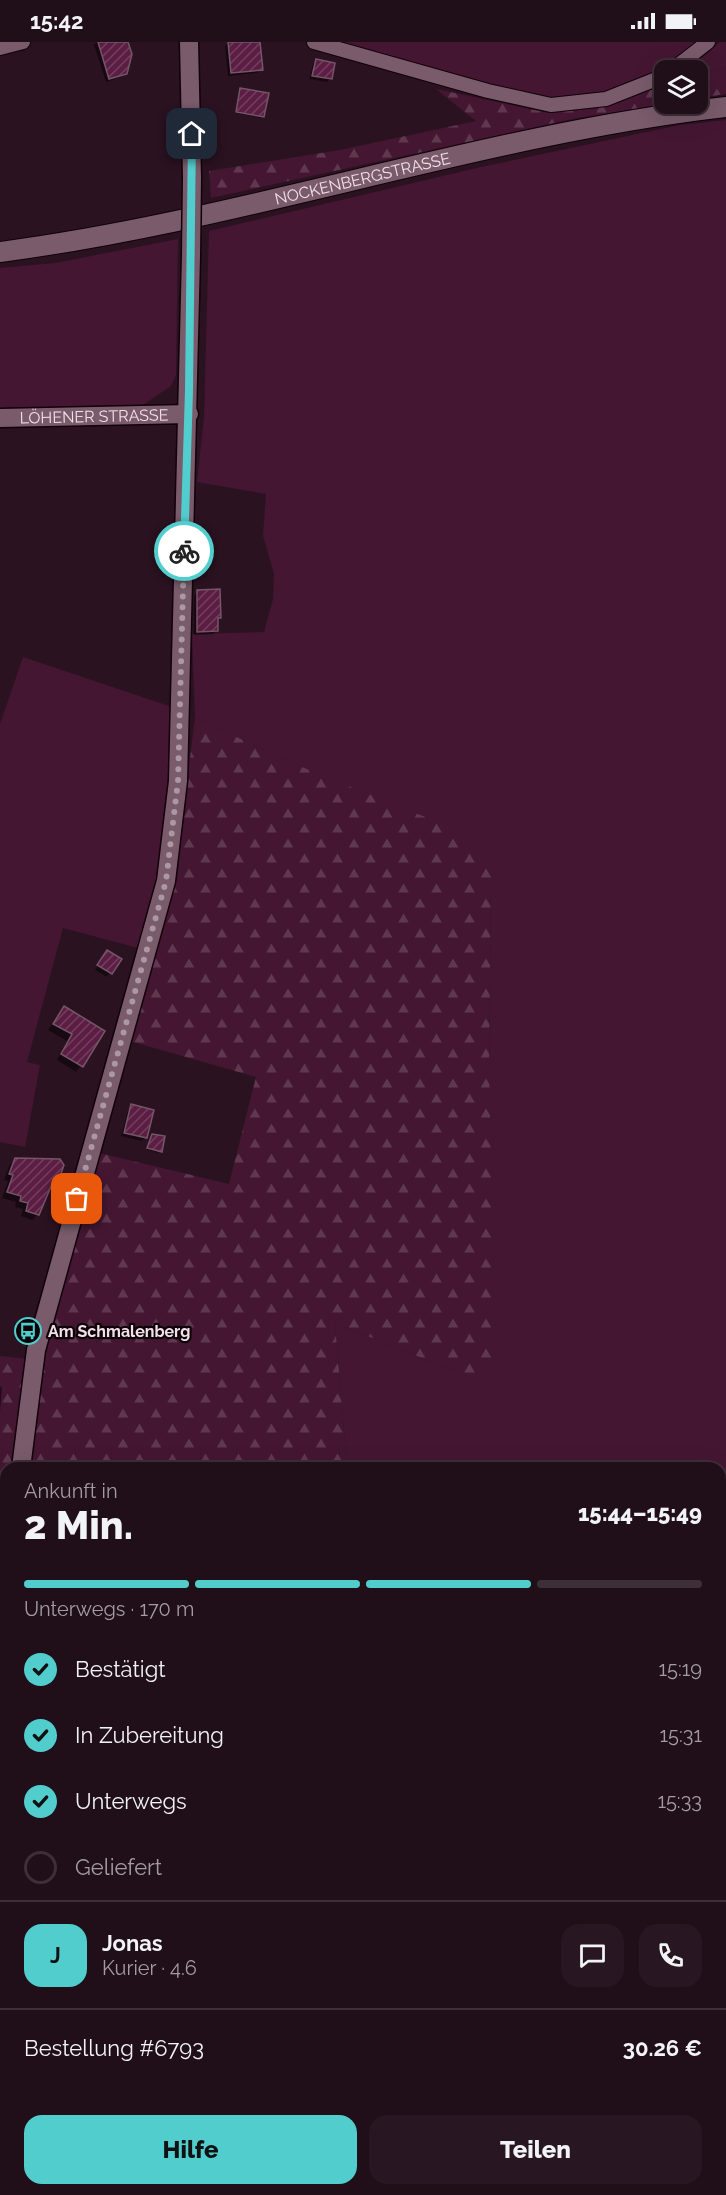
<!DOCTYPE html>
<html lang="de">
<head>
<meta charset="utf-8">
<style>
	body { margin:0; font-family:Raleway,sans-serif; background:#281722; color:#f1f3f6; height:100vh; display:flex; flex-direction:column; font-size:22px; white-space:nowrap }
	* { box-sizing:border-box; margin:0 }
	p { font-size:20px; color:#a29ca2 }
	.icon { flex:none; width:33px; height:33px; fill:none; stroke:currentColor; stroke-width:2; stroke-linecap:round; stroke-linejoin:round }
	.map { position:relative; flex:1; overflow:hidden }
	.side { position:absolute; left:0px; top:1420px; width:726px; height:734px; display:flex; flex-direction:column; background:#200e19; border-radius:18px 18px 0 0; box-shadow:0 6px 24px #0002,0 0 0 2px #3d2e38 }
	.side>* { flex:none }
	.buttons { position:absolute; left:654px; top:18px; display:grid; gap:12px }
	.buttons a { display:grid; place-items:center; width:54px; height:54px; border-radius:12px; background:#200e19; box-shadow:0 6px 24px #0002,0 0 0 2px #3d2e38; font-size:30px }
	.pin { position:absolute; display:grid; place-items:center; width:51px; height:51px; color:#fff; margin:-26px; border-radius:12px; box-shadow:0 3px 9px #0006 }
	.courier { position:absolute; display:grid; place-items:center; width:60px; height:60px; margin:-30px; border:4px solid #52cdcd; border-radius:50%; background:#fff; color:#222; box-shadow:0 2px 8px #0007 }
	.summary em { font-style:normal; font-weight:800 }
	.summary div { display:flex; flex-direction:column-reverse }
	.summary { display:flex; align-items:center; justify-content:space-between; height:102px; padding:0 24px }
	h1 { font-size:39px; font-weight:800; line-height:45px }
	.bar { display:grid; grid-template-columns:repeat(4,1fr); gap:9px 6px; align-content:center; height:72px; padding:0 24px }
	.bar i { height:8px; border-radius:4px; background:#3d2e38 }
	.bar .active { background:#52cdcd }
	.bar p { grid-column:span 4 }
	.line { display:flex; align-items:center; gap:15px; padding:0 24px; border-top:2px solid #3d2e38 }
	.line div { flex:1 }
	.round { display:grid; place-items:center; flex:none; width:63px; height:63px; border-radius:18px; background:#281722 }
	ol { padding:0 24px; list-style:none }
	li { display:flex; align-items:center; gap:18px; height:66px }
	li p { margin-inline-start:auto }
	li .icon { padding:6px; border-radius:50%; background:#52cdcd; color:#111; stroke-width:4 }
	li:last-child { color:#a29ca2 }
	li i { width:33px; height:33px; border:3px solid #3d2e38; border-radius:50% }
	.primary-button { display:flex; gap:12px; margin-top:auto; padding:12px 24px }
	.primary-button a { flex:1; height:69px; border-radius:18px; background:#52cdcd; color:#111; font-size:24px; font-weight:800; line-height:69px; text-align:center }
	.primary-button a+a { background:#281722; color:#f1f3f6 }
	.status { display:flex; justify-content:space-between; align-items:center; height:42px; padding:0 30px; background:#200e19; direction:ltr }
	.status svg { height:16px; fill:currentColor }
	.map>svg:first-child { display:block }
	.grass { fill:#441632 }
	.forest { fill:url(#forest-firs) }
	.park { fill:url(#park-tufts) }
	.shadow { fill:#0007 }
	.lines { fill:none; stroke-linecap:round; stroke-linejoin:round }
	.stream { stroke:#8d4a71; stroke-width:5 }
	.building { fill:url(#building-hatch); stroke:#745666; stroke-width:1.5 }
	.service-casing { stroke:#12010a; stroke-width:10 }
	.minor-casing { stroke:#12010a; stroke-width:16 }
	.tertiary-casing { stroke:#12010a; stroke-width:21 }
	.secondary-casing { stroke:#12010a; stroke-width:22 }
	.service { stroke:#795b6b; stroke-width:7 }
	.minor { stroke:#795b6b; stroke-width:14 }
	.tertiary { stroke:#795b6b; stroke-width:18 }
	.secondary { stroke:#795b6b; stroke-width:20 }
	.tertiary-bridge-casing { stroke:#12010a; stroke-width:21; stroke-linecap:butt }
	.tertiary-bridge { stroke:#795b6b; stroke-width:18 }
	.done { stroke:#ac98a3; stroke-width:6; stroke-dasharray:0 10.8 }
	.route { stroke:#52cdcd; stroke-width:8 }
	.labels { text-anchor:middle; dominant-baseline:central; stroke-width:4.5; stroke-linejoin:round; paint-order:stroke }
	.street-label { font-size:16px; fill:#f2e0e9; stroke:#0d0408 }
	.poi-label { font-size:16px; font-weight:bold; fill:#f2e0e9; stroke:#0d0408; text-anchor:start }
</style>
</head>
<body>
<div class="status"><b>15:42</b><svg viewBox="0 0 49 12"><path d="M0 12V9h3v3zM5 12V6h3v6zM10 12V3h3v9zM15 12V0h3v12zM26 1h20v11H26zM47 4h2v5h-2z"/></svg></div>
<div class="map">
<svg width="726" height="2153" viewBox="0 0 726 2153">
	<defs>
		<pattern id="forest-firs" width="22" height="20" patternUnits="userSpaceOnUse" patternTransform="scale(1.5)"><rect width="22" height="20" fill="#441632"/><path d="M5 1l3.5 6h-7zM16 11l3.5 6h-7z" fill="#5f3850"/></pattern>
		<pattern id="park-tufts" width="24" height="20" patternUnits="userSpaceOnUse" patternTransform="scale(1.5)"><rect width="24" height="20" fill="#441632"/><path d="M3 7l-1-3M5 7V3M7 7l1-3M15 17l-1-3M17 17v-4M19 17l1-3" fill="none" stroke="#5f3850"/></pattern>
		<pattern id="building-hatch" width="6" height="6" patternUnits="userSpaceOnUse" patternTransform="scale(1.5)"><rect width="6" height="6" fill="#5c1d44"/><path d="M-1 1l2-2M0 6l6-6M5 7l2-2" fill="none" stroke="#743e5f"/></pattern>
	</defs>
	<rect width="100%" height="100%" fill="#2b1221"/>
	<g class="grass">
		<polygon points="334,0 701,0 661,27 604,51 551,58 489,46"/>
		<polygon points="720,0 726,0 726,26 698,34 698,28 688,28"/>
		<polygon points="726,78 726,1628 720,1622 720,1426 347,1426 335,1281 469,1335 489,1022 491,834 287,719 195,675 192,592 264,590 273,557 274,532 263,494 266,452 197,440 204,375 209,189 481,125 680,83"/>
		<polygon points="178,197 176,333 171,344 143,363 0,366 0,226 55,221"/>
		<polygon points="23,615 172,665 169,740 159,838 142,907 63,886 27,1020 40,1023 25,1105 0,1100 0,682"/>
		<polygon points="357,2148 550,2148 548,2153 358,2153"/>
	</g>
	<g class="forest">
		<polygon points="726,26 726,52 698,56 698,34"/>
		<polygon points="664,44 664,62 667,62 577,76 211,156 209,129 340,108 476,79 436,47 549,71 585,67"/>
		<polygon points="195,675 287,719 477,796 491,834 489,1022 495,1325 469,1335 335,1281 347,1426 30,1426 43,1318 53,1266 99,1111 229,1142 256,1035 130,999 175,842"/>
		<polygon points="0,1314 28,1317 11,1426 6,1426 6,1465 0,1514"/>
		<polygon points="720,1622 726,1628 726,2153 548,2153 550,2148 720,2148"/>
		<polygon points="6,1860 6,2148 252,2148 253,2153 0,2153 0,1867"/>
		<polygon points="266,2148 357,2148 358,2153 267,2153"/>
	</g>
	<polygon class="park" points="720,1631 726,1634 726,1759 720,1760"/>
	<g class="shadow">
		<polygon points="97,0 127,0 125,31 121,35 106,40 94,3"/>
		<polygon points="229,0 259,0 261,27 257,31 228,34 225,4"/>
		<polygon points="316,18 330,36 327,40 309,37 313,22"/>
		<polygon points="240,47 263,74 261,76 235,71"/>
		<polygon points="197,550 219,575 216,578 216,588 213,592 194,593 194,554"/>
		<polygon points="107,910 119,917 107,935 95,928"/>
		<polygon points="64,966 103,990 76,1030 57,1018 67,999 48,988"/>
		<polygon points="132,1064 145,1095 142,1099 121,1094 128,1068"/>
		<polygon points="152,1093 160,1109 159,1111 147,1108"/>
		<polygon points="15,1118 56,1143 48,1148 38,1172 32,1178 21,1174 23,1167 15,1165 16,1160 2,1156 8,1139 4,1138 9,1124"/>
		<polygon points="0,1344 2,1346 0,1370"/>
		<polygon points="0,1830 5,1834 0,1840"/>
	</g>
	<g class="lines">
		<polyline class="stream" points="720,1752 726,1748"/>
	</g>
	<g class="building">
		<polygon points="98,0 128,0 132,12 127,32 109,37"/>
		<polygon points="228,0 260,0 263,28 231,31"/>
		<polygon points="316,17 335,21 332,37 312,34"/>
		<polygon points="240,46 269,51 264,75 236,70"/>
		<polygon points="220,547 221,576 218,576 218,589 197,590 197,548"/>
		<polygon points="107,908 122,917 112,932 97,923"/>
		<polygon points="64,964 105,989 83,1025 61,1012 72,992 53,982"/>
		<polygon points="131,1062 154,1068 147,1096 124,1091"/>
		<polygon points="152,1092 165,1094 162,1110 147,1106"/>
		<polygon points="15,1116 60,1117 64,1123 57,1143 52,1142 39,1173 26,1169 28,1161 20,1159 21,1154 7,1150 13,1133 9,1132"/>
	</g>
	<g class="lines">
		<defs>
			<g id="service">
				<polyline points="0,2036 6,2033"/>
				<polyline points="421,2153 423,2148"/>
			</g>
			<g id="minor">
				<polyline points="314,0 488,49 551,63 606,57 664,34"/>
				<polyline points="0,6 23,0"/>
				<polyline points="672,28 708,0"/>
			</g>
			<g id="tertiary">
				<polyline points="189,0 192,136"/>
				<path id="s1" d="M0,376L189,372"/>
				<polyline points="21,1426 36,1308 166,839 178,739 191,214"/>
				<polyline points="0,1586 6,1540"/>
				<polyline points="0,1773 6,1784"/>
				<polyline points="259,2148 260,2153"/>
			</g>
			<g id="secondary">
				<path id="s2" d="M0,210C245,178 481,93 726,65"/>
			</g>
		</defs>
		<use href="#service" class="service-casing"/>
		<use href="#minor" class="minor-casing"/>
		<use href="#tertiary" class="tertiary-casing"/>
		<use href="#secondary" class="secondary-casing"/>
		<use href="#service" class="service"/>
		<use href="#minor" class="minor"/>
		<use href="#tertiary" class="tertiary"/>
		<use href="#secondary" class="secondary"/>
		<defs>
			<polyline id="tertiary-bridge" points="191,214 192,136"/>
		</defs>
		<use href="#tertiary-bridge" class="tertiary-bridge-casing"/>
		<use href="#tertiary-bridge" class="tertiary-bridge"/>
	</g>
	<g class="lines">
		<polyline class="done" points="77,1157 166,839 178,739 184,509"/>
		<polyline class="route" points="184,509 189,349 192,92"/>
	</g>
	<defs>
		<symbol id="bus-ring" viewBox="-11 -11 22 22"><circle r="9.5" fill="#0d0408" stroke="#52cdcd" stroke-width="1.5"/><path d="M-5-6H5V4H4V6H2V4H-2V6H-4V4H-5ZM-3.5-4V0h7V-4ZM-3.5 1.2v1.5H-2V1.2ZM2 1.2v1.5H3.5V1.2Z" fill="#52cdcd"/></symbol>
	</defs>
	<g fill-rule="evenodd">
		<use href="#bus-ring" x="13" y="1274" width="30" height="30"/>
	</g>
	<g class="labels">
		<g class="street-label">
			<text stroke="none"><textPath href="#s2" startOffset="370">NOCKENBERGSTRASSE</textPath></text>
			<text stroke="none"><textPath href="#s1" startOffset="94">LÖHENER STRASSE</textPath></text>
		</g>
		<g class="poi-label">
			<text x="48" y="1289">Am Schmalenberg</text>
		</g>
	</g>
</svg>
<div class="buttons">
<a><svg class="icon" aria-label="layers" viewBox="0 0 24 24"><path d="M12 4l9 5-9 5-9-5zM3 14l9 5 9-5"/></svg></a>
</div>
<div class="pin" style="left:77px;top:1157px;background:#ea580c"><svg class="icon" aria-label="bag" viewBox="0 0 24 24"><path d="M5 8h14l-1 12H6zM9 8a3 3 0 0 1 6 0"/></svg></div>
<div class="pin" style="left:192px;top:92px;background:#1f2937"><svg class="icon" aria-label="home" viewBox="0 0 24 24"><path d="M3 11l9-7 9 7M6 9v11h12V9"/></svg></div>
<div class="courier" style="left:184px;top:509px"><svg class="icon" aria-label="bike" viewBox="0 0 24 24"><circle cx="6" cy="16" r="4"/><circle cx="18" cy="16" r="4"/><path d="M6 16l4-8h5l3 8M10 8l3 8H6M13 5h3"/></svg></div>
<section class="side">
<div class="summary"><div><h1>2 Min.</h1><p>Ankunft in</p></div><em>15:44–15:49</em></div>
<div class="bar"><i class="active"></i><i class="active"></i><i class="active"></i><i></i><p>Unterwegs · 170 m</p></div>
<ol>
<li><svg class="icon" aria-label="check" viewBox="0 0 24 24"><path d="M5 12l5 5 9-10"/></svg>Bestätigt<p>15:19</p></li>
<li><svg class="icon" aria-label="check" viewBox="0 0 24 24"><path d="M5 12l5 5 9-10"/></svg>In Zubereitung<p>15:31</p></li>
<li><svg class="icon" aria-label="check" viewBox="0 0 24 24"><path d="M5 12l5 5 9-10"/></svg>Unterwegs<p>15:33</p></li>
<li><i></i>Geliefert</li>
</ol>
<div class="line" style="height:108px"><b class="round" style="background:#52cdcd;color:#111">J</b><div><b>Jonas</b><p>Kurier · 4.6</p></div><a class="round"><svg class="icon" aria-label="chat" viewBox="0 0 24 24"><path d="M4 5h16v11H9l-5 4z"/></svg></a><a class="round"><svg class="icon" aria-label="phone" viewBox="0 0 24 24"><path d="M5 4h4l2 5-3 2q2 4 5 5l2-3 5 2v4C11 20 4 13 5 4z"/></svg></a></div>
<div class="line" style="height:78px"><div>Bestellung #6793</div><b>30.26 €</b></div>
<div class="primary-button"><a>Hilfe</a><a>Teilen</a></div>
</section>
</div>
</body>
</html>
